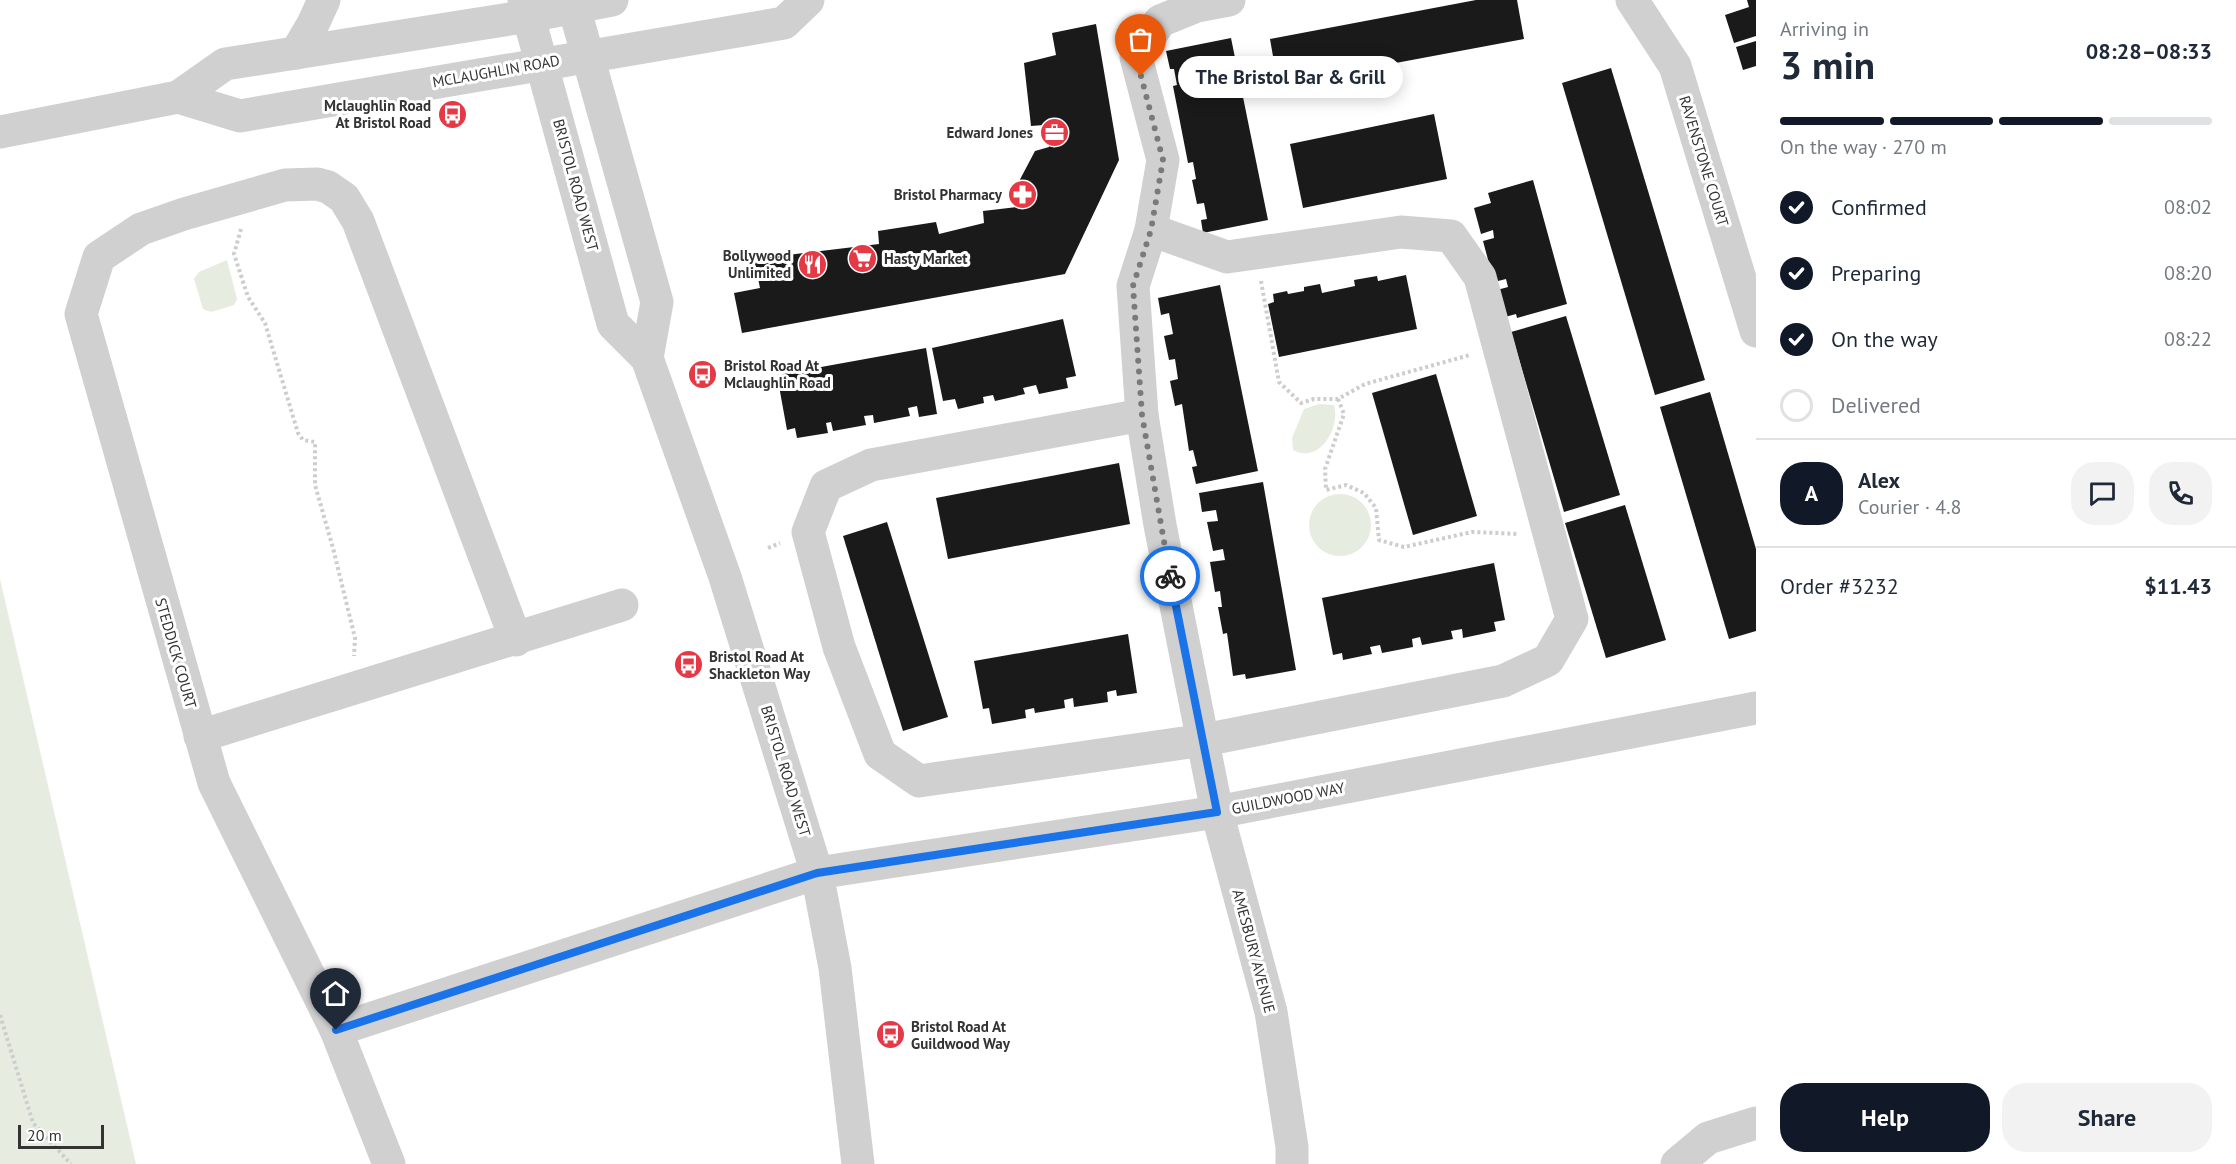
<!DOCTYPE html>
<html lang="en">
<head>
<meta charset="utf-8">
<style>
	body { margin:0; font-family:"PT Sans",sans-serif; background:#f2f2f3; color:#1f2937; height:100vh; display:flex; flex-direction:column; font-size:22px; white-space:nowrap }
	* { box-sizing:border-box; margin:0 }
	p { font-size:20px; color:#747a83 }
	.icon { flex:none; width:33px; height:33px; fill:none; stroke:currentColor; stroke-width:2; stroke-linecap:round; stroke-linejoin:round }
	.map { position:relative; flex:1; overflow:hidden }
	.sheet { display:flex; flex-direction:column; background:#fff; width:480px }
	.sheet>* { flex:none }
	.scale { position:absolute; left:18px; bottom:15px; width:86px; box-sizing:border-box; padding-left:6px; border:3px solid #333; border-top:0; font-size:16px; line-height:21px; white-space:nowrap; color:#333; -webkit-text-stroke:4px #fff; paint-order:stroke }
	.pin { position:absolute; display:grid; place-items:center; width:51px; height:51px; color:#fff; margin:-62px -26px; border-radius:50% 50% 50% 0; rotate:-45deg; box-shadow:0 0 6px #0007 }
	.pin .icon { rotate:45deg }
	.courier { position:absolute; display:grid; place-items:center; width:60px; height:60px; margin:-30px; border:4px solid #1a73e8; border-radius:50%; background:#fff; color:#222; box-shadow:0 2px 8px #0007 }
	.bubble { position:absolute; height:42px; border-radius:21px; background:#fff; box-shadow:0 3px 15px #0003; font-size:20px; font-weight:800; line-height:42px; text-align:center }
	.headline em { font-style:normal; font-weight:800 }
	.headline div { display:flex; flex-direction:column-reverse }
	.headline { display:flex; align-items:center; justify-content:space-between; height:102px; padding:0 24px }
	h1 { font-size:39px; font-weight:800; line-height:45px }
	.bar { display:grid; grid-template-columns:repeat(4,1fr); gap:9px 6px; align-content:center; height:72px; padding:0 24px }
	.bar i { height:8px; border-radius:4px; background:#e0e1e3 }
	.bar .current { background:#111827 }
	.bar p { grid-column:span 4 }
	.line { display:flex; align-items:center; gap:15px; padding:0 24px; border-top:2px solid #e0e1e3 }
	.line div { flex:1 }
	.round { display:grid; place-items:center; flex:none; width:63px; height:63px; border-radius:24px; background:#f2f2f3 }
	ol { padding:0 24px; list-style:none }
	li { display:flex; align-items:center; gap:18px; height:66px }
	li p { margin-inline-start:auto }
	li .icon { padding:6px; border-radius:50%; background:#111827; color:#fff; stroke-width:4 }
	li:last-child { color:#747a83 }
	li i { width:33px; height:33px; border:3px solid #e0e1e3; border-radius:50% }
	.button { display:flex; gap:12px; margin-top:auto; padding:12px 24px }
	.button a { flex:1; height:69px; border-radius:24px; background:#111827; color:#fff; font-size:24px; font-weight:800; line-height:69px; text-align:center }
	.button a+a { background:#f2f2f3; color:#1f2937 }
	main { display:flex; flex:1; min-height:0 }
	.map>svg:first-child { display:block }
	.green { fill:#e6ecdf }
	.building { fill:#1a1a1a }
	.lines { fill:none; stroke-linecap:round; stroke-linejoin:round }
	.path { stroke:#cdcdcd; stroke-width:4; stroke-dasharray:3 3; stroke-linecap:butt }
	.minor { stroke:#d0d0d0; stroke-width:33 }
	.done { stroke:#7a7a7a; stroke-width:6; stroke-dasharray:0 10.8 }
	.route { stroke:#1a73e8; stroke-width:8 }
	.labels { text-anchor:middle; dominant-baseline:central; stroke-width:6; stroke-linejoin:round; paint-order:stroke }
	.street-label { font-size:15px; fill:#333; stroke:#fff }
	.poi-label { font-size:15px; font-weight:bold; fill:#333; stroke:#fff; text-anchor:end }
</style>
</head>
<body>
<main>
<div class="map">
<svg width="1756" height="1164" viewBox="0 0 1756 1164">
	<rect width="100%" height="100%" fill="#fff"/>
	<g class="green">
		<polygon points="227,260 237,299 234,305 211,312 203,309 194,279 199,272"/>
		<path d="M1319,404L1334,405C1340,423 1325,456 1303,453C1299,453 1296,451 1293,450L1292,438L1304,409Z"/>
		<circle cx="1340" cy="525" r="31"/>
		<polygon points="0,579 136,1164 0,1164"/>
	</g>
	<g class="building">
		<polygon points="1476,0 1517,0 1524,39 1278,85 1270,39"/>
		<polygon points="1747,0 1756,0 1756,36 1734,43 1725,15 1749,7"/>
		<polygon points="1096,24 1119,160 1065,274 742,333 734,293 760,288 754,259 879,244 878,231 936,222 939,234 984,223 983,211 1017,207 1015,189 1035,151 1049,147 1044,125 1031,126 1024,63 1056,55 1052,33"/>
		<polygon points="1231,38 1268,220 1203,233 1201,220 1207,219 1204,203 1197,204 1192,180 1196,179 1193,162 1188,163 1173,86 1177,85 1174,69 1170,69 1166,51"/>
		<polygon points="1756,41 1756,66 1743,70 1736,47"/>
		<polygon points="1611,68 1705,380 1655,395 1562,83"/>
		<polygon points="1434,114 1447,179 1303,208 1290,144"/>
		<polygon points="1533,180 1567,304 1517,318 1516,314 1505,317 1497,290 1508,287 1506,279 1494,282 1483,241 1494,238 1493,230 1481,234 1474,208 1491,203 1488,193"/>
		<polygon points="1406,275 1417,329 1279,357 1268,304 1274,302 1273,294 1287,291 1288,294 1304,291 1304,287 1320,284 1322,293 1355,286 1354,280 1377,276 1378,281"/>
		<polygon points="1220,285 1258,471 1196,484 1192,467 1197,466 1193,450 1189,451 1182,404 1175,406 1170,381 1178,379 1175,359 1169,360 1164,336 1173,334 1169,313 1161,315 1158,298"/>
		<polygon points="1566,316 1620,495 1564,512 1511,332"/>
		<polygon points="1063,319 1076,376 1066,378 1068,388 1039,394 1036,385 1023,388 1025,394 995,401 993,395 983,397 984,403 958,409 955,399 943,401 932,348"/>
		<polygon points="926,348 937,414 919,417 917,406 908,408 910,416 874,423 873,415 864,416 866,425 833,431 831,422 826,423 828,433 797,438 795,428 787,430 777,375"/>
		<polygon points="1436,374 1477,516 1413,535 1372,393"/>
		<polygon points="1710,392 1756,549 1756,631 1729,639 1660,407"/>
		<polygon points="1119,463 1130,524 948,559 936,498"/>
		<polygon points="1263,482 1296,670 1246,679 1245,674 1233,676 1227,633 1223,634 1218,607 1222,607 1220,591 1215,592 1210,562 1225,560 1223,549 1213,551 1207,522 1218,521 1216,510 1202,512 1199,493"/>
		<polygon points="1625,505 1666,640 1606,658 1565,523"/>
		<polygon points="887,522 948,717 903,731 843,536"/>
		<polygon points="1494,563 1505,620 1494,622 1496,631 1463,638 1462,629 1451,631 1453,639 1422,645 1420,637 1412,639 1413,647 1382,653 1380,645 1370,647 1372,654 1343,660 1342,653 1333,655 1322,598"/>
		<polygon points="1128,634 1137,693 1117,696 1116,690 1107,692 1108,702 1074,707 1073,698 1064,700 1065,708 1035,713 1034,708 1025,710 1026,718 992,724 989,708 983,709 974,661"/>
	</g>
	<g class="lines">
		<g class="path">
			<polyline points="241,229 234,254 248,297 265,323 298,433 303,440 315,442 315,485 333,548 355,638 354,656"/>
			<polyline points="1261,281 1279,382 1301,403 1314,399 1338,399 1365,384 1470,355"/>
			<polyline points="1338,399 1344,414 1325,469 1326,490 1346,485 1364,493 1376,508 1379,540 1404,547 1472,532 1519,534"/>
			<polyline points="768,548 780,543"/>
			<polyline points="0,1015 33,1123 71,1164"/>
		</g>
		<g class="minor">
			<polyline points="524,0 613,324 647,358 725,577 817,873 835,968 858,1164"/>
			<polyline points="572,0 657,302 647,358"/>
			<polyline points="1229,0 1197,6 1160,21 1136,57 1163,160 1151,230 1133,286 1142,415 1160,525 1217,812 1271,1012 1292,1147 1292,1164"/>
			<polyline points="1632,0 1675,66 1756,331"/>
			<polyline points="296,53 313,24 324,0"/>
			<polyline points="178,97 240,116 784,23 808,0"/>
			<polyline points="0,132 178,97 225,64 529,16 612,0"/>
			<polyline points="1142,415 871,465 826,486 808,532 839,647 880,754 919,781 1204,740 1503,681 1548,660 1572,619 1480,277 1451,236 1401,232 1227,257 1151,230"/>
			<polyline points="200,736 622,605"/>
			<polyline points="336,1030 817,873 1217,812 1756,708"/>
			<polyline points="389,1164 336,1030 214,783 81,314 99,257 141,229 184,214 285,185 317,184 328,187 344,198 358,221 516,640"/>
			<polyline points="1677,1164 1708,1138 1756,1123"/>
		</g>
	</g>
	<g class="lines">
		<polyline class="done" points="1141,76 1163,160 1151,230 1133,286 1142,415 1170,576"/>
		<polyline class="route" points="336,1030 817,873 1217,812 1170,576"/>
	</g>
	<defs>
		<symbol id="bus-disc" viewBox="-11 -11 22 22"><circle r="9.5" fill="#e63946" stroke="#fff"/><path d="M-5-6H5V4H4V6H2V4H-2V6H-4V4H-5ZM-3.5-4V0h7V-4ZM-3.5 1.2v1.5H-2V1.2ZM2 1.2v1.5H3.5V1.2Z" fill="#fff"/></symbol>
		<symbol id="office-disc" viewBox="-11 -11 22 22"><circle r="9.5" fill="#e63946" stroke="#fff"/><path d="M-6-3h4V-5.5h4V-3h4V5H-6ZM-1-4.5V-3h2v-1.5ZM-6 0V1H6V0Z" fill="#fff"/></symbol>
		<symbol id="pharmacy-disc" viewBox="-11 -11 22 22"><circle r="9.5" fill="#e63946" stroke="#fff"/><path d="M-2-6h4v4h4v4h-4v4h-4v-4h-4v-4h4Z" fill="#fff"/></symbol>
		<symbol id="supermarket-disc" viewBox="-11 -11 22 22"><circle r="9.5" fill="#e63946" stroke="#fff"/><path d="M-6-5.5h2.5l.6 2H6L4.5 2H-2.5L-4.4-4H-6ZM-1.5 3.2a1.3 1.3 0 1 0 .1 0ZM3 3.2a1.3 1.3 0 1 0 .1 0Z" fill="#fff"/></symbol>
		<symbol id="restaurant-disc" viewBox="-11 -11 22 22"><circle r="9.5" fill="#e63946" stroke="#fff"/><path d="M-5-6h1v4h1v-4h1v4h1v-4h1v5L-1.5 .5V6h-2V.5L-5-1ZM5-6V6H3V1.5H1.5Q1.5-4 5-6Z" fill="#fff"/></symbol>
	</defs>
	<g fill-rule="evenodd">
		<use href="#bus-disc" x="436" y="98" width="33" height="33"/>
		<use href="#office-disc" x="1038" y="116" width="33" height="33"/>
		<use href="#pharmacy-disc" x="1006" y="178" width="33" height="33"/>
		<use href="#supermarket-disc" x="846" y="242" width="33" height="33"/>
		<use href="#restaurant-disc" x="796" y="248" width="33" height="33"/>
		<use href="#bus-disc" x="686" y="358" width="33" height="33"/>
		<use href="#bus-disc" x="672" y="648" width="33" height="33"/>
		<use href="#bus-disc" x="874" y="1018" width="33" height="33"/>
	</g>
	<g class="labels">
		<g class="street-label">
			<text transform="translate(496 71) rotate(-10)">MCLAUGHLIN ROAD</text>
			<text transform="translate(1704 161) rotate(73)">RAVENSTONE COURT</text>
			<text transform="translate(576 185) rotate(75)">BRISTOL ROAD WEST</text>
			<text transform="translate(176 653) rotate(74)">STEDDICK COURT</text>
			<text transform="translate(786 771) rotate(73)">BRISTOL ROAD WEST</text>
			<text transform="translate(1288 798) rotate(-11)">GUILDWOOD WAY</text>
			<text transform="translate(1254 951) rotate(75)">AMESBURY AVENUE</text>
		</g>
		<g class="poi-label">
			<text x="431" y="105">Mclaughlin Road<tspan x="431" dy="17">At Bristol Road</tspan></text>
			<text x="1033" y="132">Edward Jones</text>
			<text x="1002" y="194">Bristol Pharmacy</text>
			<text x="791" y="255">Bollywood<tspan x="791" dy="17">Unlimited</tspan></text>
			<text x="884" y="258" text-anchor="start">Hasty Market</text>
			<text x="724" y="365" text-anchor="start">Bristol Road At<tspan x="724" dy="17">Mclaughlin Road</tspan></text>
			<text x="709" y="656" text-anchor="start">Bristol Road At<tspan x="709" dy="17">Shackleton Way</tspan></text>
			<text x="911" y="1026" text-anchor="start">Bristol Road At<tspan x="911" dy="17">Guildwood Way</tspan></text>
		</g>
	</g>
</svg>
<div class="scale">20 m</div>
<div class="pin" style="left:1141px;top:76px;background:#ea580c"><svg class="icon" aria-label="bag" viewBox="0 0 24 24"><path d="M5 8h14l-1 12H6zM9 8a3 3 0 0 1 6 0"/></svg></div>
<div class="pin" style="left:336px;top:1030px;background:#1f2937"><svg class="icon" aria-label="home" viewBox="0 0 24 24"><path d="M3 11l9-7 9 7M6 9v11h12V9"/></svg></div>
<div class="courier" style="left:1170px;top:576px"><svg class="icon" aria-label="bike" viewBox="0 0 24 24"><circle cx="6" cy="16" r="4"/><circle cx="18" cy="16" r="4"/><path d="M6 16l4-8h5l3 8M10 8l3 8H6M13 5h3"/></svg></div>
<div class="bubble" style="left:1178px;top:56px;width:225px">The Bristol Bar &amp; Grill</div>
</div>
<section class="sheet">
<div class="headline"><div><h1>3 min</h1><p>Arriving in</p></div><em>08:28–08:33</em></div>
<div class="bar"><i class="current"></i><i class="current"></i><i class="current"></i><i></i><p>On the way · 270 m</p></div>
<ol>
<li><svg class="icon" aria-label="check" viewBox="0 0 24 24"><path d="M5 12l5 5 9-10"/></svg>Confirmed<p>08:02</p></li>
<li><svg class="icon" aria-label="check" viewBox="0 0 24 24"><path d="M5 12l5 5 9-10"/></svg>Preparing<p>08:20</p></li>
<li><svg class="icon" aria-label="check" viewBox="0 0 24 24"><path d="M5 12l5 5 9-10"/></svg>On the way<p>08:22</p></li>
<li><i></i>Delivered</li>
</ol>
<div class="line" style="height:108px"><b class="round" style="background:#111827;color:#fff">A</b><div><b>Alex</b><p>Courier · 4.8</p></div><a class="round"><svg class="icon" aria-label="chat" viewBox="0 0 24 24"><path d="M4 5h16v11H9l-5 4z"/></svg></a><a class="round"><svg class="icon" aria-label="phone" viewBox="0 0 24 24"><path d="M5 4h4l2 5-3 2q2 4 5 5l2-3 5 2v4C11 20 4 13 5 4z"/></svg></a></div>
<div class="line" style="height:78px"><div>Order #3232</div><b>$11.43</b></div>
<div class="button"><a>Help</a><a>Share</a></div>
</section>
</main>
</body>
</html>
